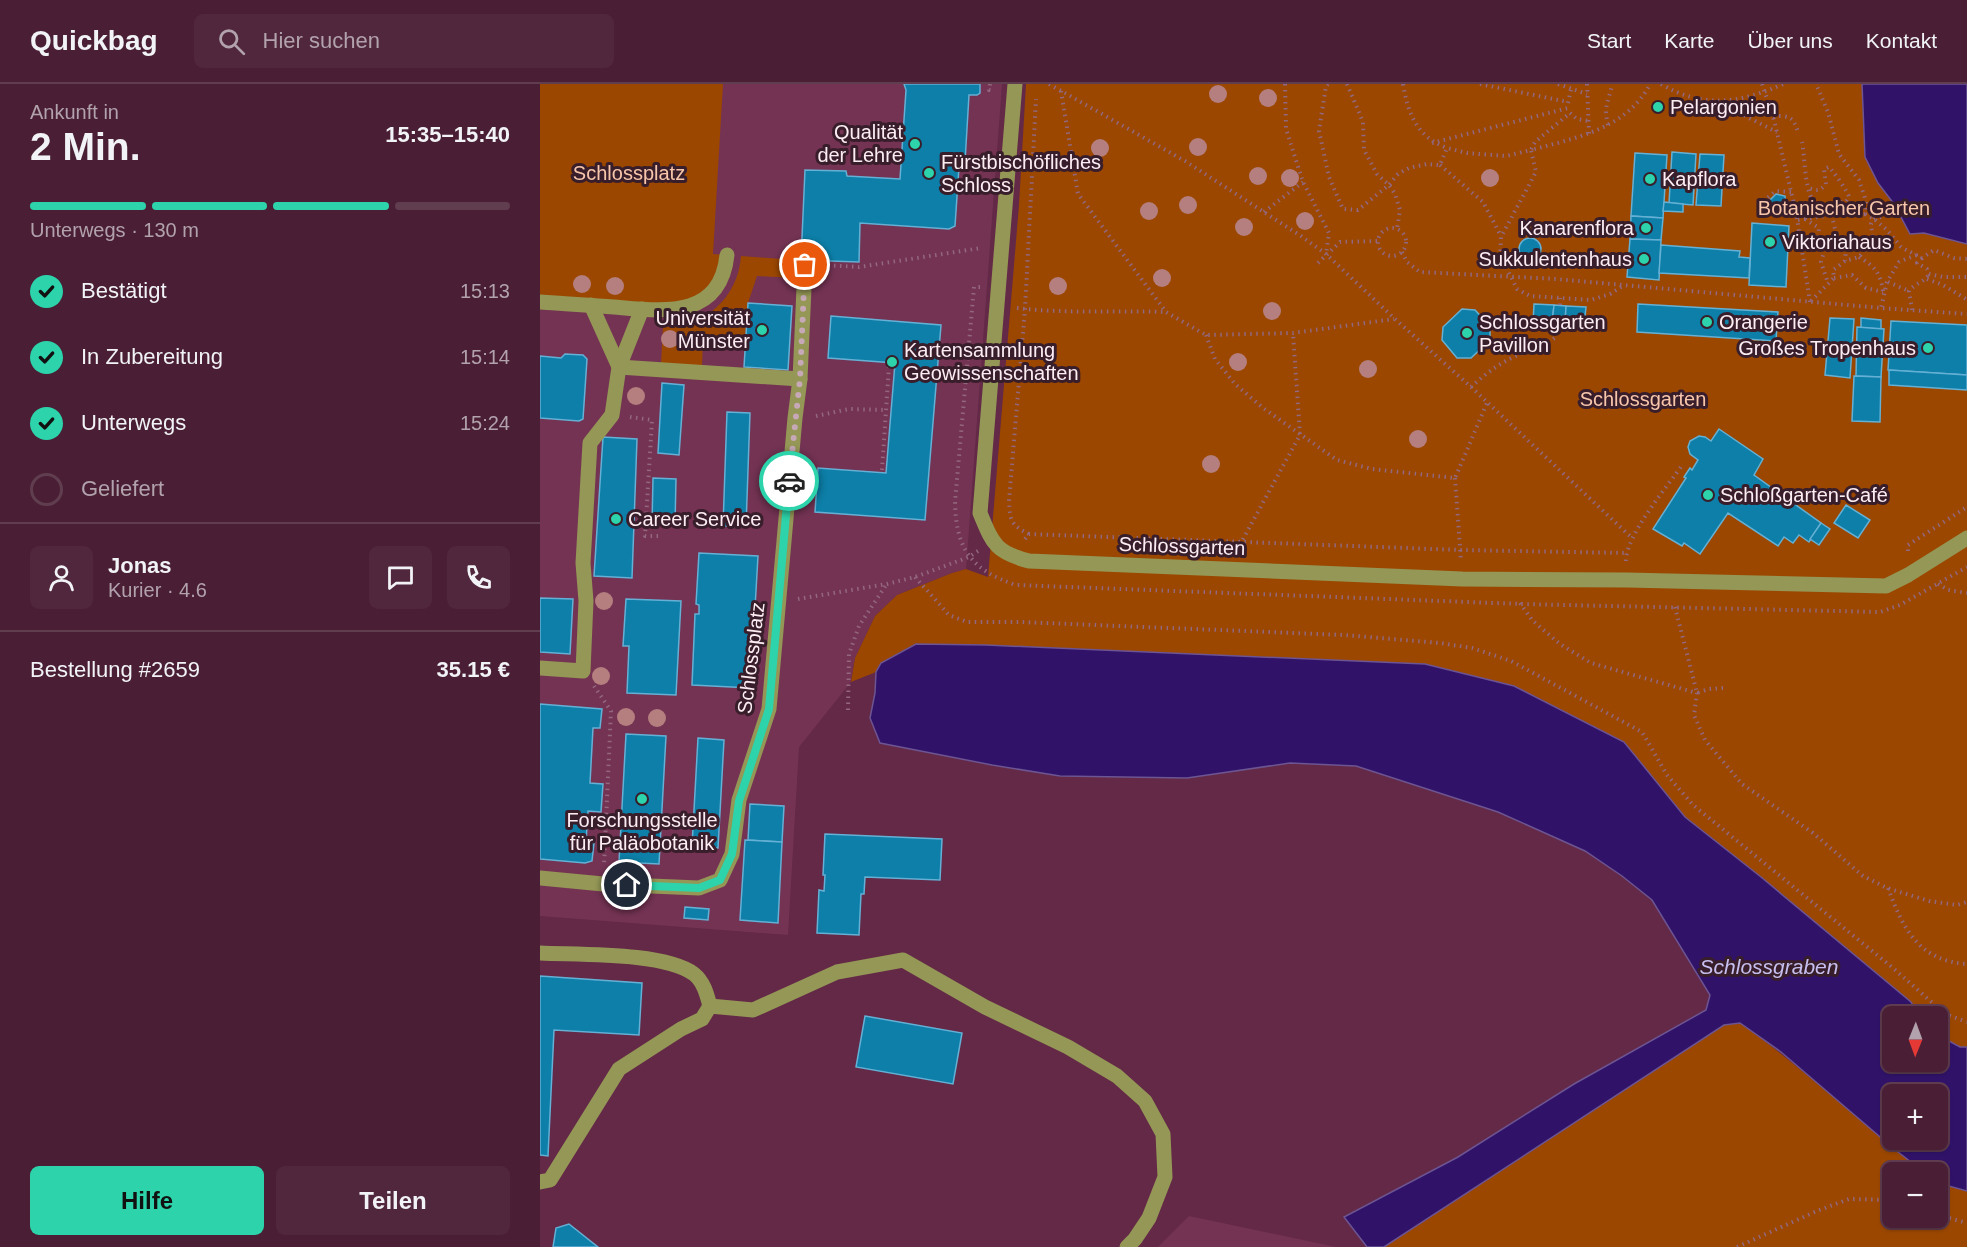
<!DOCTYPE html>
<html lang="de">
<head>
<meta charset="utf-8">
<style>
	body { margin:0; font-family:Arial,sans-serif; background:#51273d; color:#f1f3f6; height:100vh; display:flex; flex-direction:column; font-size:22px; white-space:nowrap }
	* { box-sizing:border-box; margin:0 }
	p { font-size:20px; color:#b2a2ad }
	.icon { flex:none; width:33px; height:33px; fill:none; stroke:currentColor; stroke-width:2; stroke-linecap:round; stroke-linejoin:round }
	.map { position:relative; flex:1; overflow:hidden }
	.side { display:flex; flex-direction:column; background:#4a1f35; width:540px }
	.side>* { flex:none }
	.needle { width:39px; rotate:181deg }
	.buttons { position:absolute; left:1342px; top:922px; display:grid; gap:12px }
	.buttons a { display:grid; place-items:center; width:66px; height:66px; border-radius:9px; background:#4a1f35; box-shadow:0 2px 4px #0004,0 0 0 2px #613d50; font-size:30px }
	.pin { position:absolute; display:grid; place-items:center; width:51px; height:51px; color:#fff; margin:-26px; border:3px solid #fff; border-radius:50%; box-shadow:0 2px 6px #0007 }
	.courier { position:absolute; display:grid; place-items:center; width:60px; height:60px; margin:-30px; border:4px solid #2dd4ab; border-radius:50%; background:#fff; color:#222; box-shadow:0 2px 8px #0007 }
	.overview em { font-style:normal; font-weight:700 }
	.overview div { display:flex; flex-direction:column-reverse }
	.overview { display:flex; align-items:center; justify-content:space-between; height:102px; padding:0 30px }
	h1 { font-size:39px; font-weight:700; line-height:45px }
	.bar { display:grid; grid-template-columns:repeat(4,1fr); gap:9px 6px; align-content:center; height:72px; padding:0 30px }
	.bar i { height:8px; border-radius:4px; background:#613d50 }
	.bar .active { background:#2dd4ab }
	.bar p { grid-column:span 4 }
	.line { display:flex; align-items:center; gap:15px; padding:0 30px; border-top:2px solid #613d50 }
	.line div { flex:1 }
	.round { display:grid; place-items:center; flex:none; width:63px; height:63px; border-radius:9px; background:#51273d }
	ol { padding:0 30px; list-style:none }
	li { display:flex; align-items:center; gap:18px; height:66px }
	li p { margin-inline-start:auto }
	li .icon { padding:6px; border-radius:50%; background:#2dd4ab; color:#111; stroke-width:4 }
	li:last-child { color:#b2a2ad }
	li i { width:33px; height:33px; border:3px solid #613d50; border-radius:50% }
	.cta { display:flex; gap:12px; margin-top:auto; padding:12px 30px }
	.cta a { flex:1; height:69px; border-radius:9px; background:#2dd4ab; color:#111; font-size:24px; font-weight:700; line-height:69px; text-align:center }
	.cta a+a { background:#51273d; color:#f1f3f6 }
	header { display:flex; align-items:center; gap:36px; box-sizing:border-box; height:84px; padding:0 30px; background:#4a1f35; border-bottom:2px solid #613d50 }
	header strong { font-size:28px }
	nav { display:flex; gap:33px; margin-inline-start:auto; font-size:21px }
	.search { width:420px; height:54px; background:#51273d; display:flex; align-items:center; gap:15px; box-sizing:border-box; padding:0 21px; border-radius:9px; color:#b2a2ad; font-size:22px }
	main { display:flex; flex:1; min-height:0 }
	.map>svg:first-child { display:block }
	.built { fill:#743353 }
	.green { fill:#9b4700 }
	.water { fill:#301369; stroke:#6d5492; stroke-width:1.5; fill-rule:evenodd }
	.building { fill:#0d7fa8; stroke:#65b0d5; stroke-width:1.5 }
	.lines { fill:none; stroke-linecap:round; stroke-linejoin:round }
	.path { stroke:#93677d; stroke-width:4; stroke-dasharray:1.5 4.5; stroke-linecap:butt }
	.minor { stroke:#949755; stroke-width:15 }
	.tree { fill:#b47f7e }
	.done { stroke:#c6a8b7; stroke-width:6; stroke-dasharray:0 10.8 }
	.route { stroke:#2dd4ab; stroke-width:8 }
	.poi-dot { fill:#2dd4ab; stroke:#381d2a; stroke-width:2 }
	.labels { text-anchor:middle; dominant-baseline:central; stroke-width:6; stroke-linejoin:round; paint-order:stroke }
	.poi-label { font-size:20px; fill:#fcedf3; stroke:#381d2a; text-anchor:start }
	.park-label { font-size:20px; fill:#f7c6ab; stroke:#381d2a }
	.street-label { font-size:20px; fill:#fcedf3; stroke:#381d2a }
	.water-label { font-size:21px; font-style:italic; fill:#c6bfef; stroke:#381d2a }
</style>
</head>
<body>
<header>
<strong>Quickbag</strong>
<div class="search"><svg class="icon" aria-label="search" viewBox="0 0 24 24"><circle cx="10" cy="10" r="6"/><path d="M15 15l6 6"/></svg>Hier suchen</div>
<nav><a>Start</a><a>Karte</a><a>Über uns</a><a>Kontakt</a></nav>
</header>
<main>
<section class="side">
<div class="overview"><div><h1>2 Min.</h1><p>Ankunft in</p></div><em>15:35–15:40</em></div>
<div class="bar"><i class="active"></i><i class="active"></i><i class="active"></i><i></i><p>Unterwegs · 130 m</p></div>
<ol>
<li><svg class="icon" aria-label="check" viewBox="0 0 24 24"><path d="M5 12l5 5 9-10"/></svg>Bestätigt<p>15:13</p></li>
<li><svg class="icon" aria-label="check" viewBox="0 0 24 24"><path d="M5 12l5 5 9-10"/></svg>In Zubereitung<p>15:14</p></li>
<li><svg class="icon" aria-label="check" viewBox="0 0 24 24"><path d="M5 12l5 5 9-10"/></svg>Unterwegs<p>15:24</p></li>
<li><i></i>Geliefert</li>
</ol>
<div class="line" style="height:108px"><a class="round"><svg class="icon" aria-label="person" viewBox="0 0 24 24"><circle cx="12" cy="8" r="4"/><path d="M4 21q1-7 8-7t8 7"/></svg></a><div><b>Jonas</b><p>Kurier · 4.6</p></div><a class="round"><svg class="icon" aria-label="chat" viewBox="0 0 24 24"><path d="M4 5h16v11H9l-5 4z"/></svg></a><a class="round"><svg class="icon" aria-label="phone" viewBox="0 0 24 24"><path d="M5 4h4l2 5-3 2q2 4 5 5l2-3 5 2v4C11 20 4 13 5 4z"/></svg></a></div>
<div class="line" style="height:78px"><div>Bestellung #2659</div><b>35.15 €</b></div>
<div class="cta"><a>Hilfe</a><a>Teilen</a></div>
</section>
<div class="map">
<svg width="1427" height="1163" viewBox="0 0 1427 1163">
	<rect width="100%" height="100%" fill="#632947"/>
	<g class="built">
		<polygon points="0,0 462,0 426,485 412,489 357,511 335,532 315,574 311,598 259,663 248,851 0,832"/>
		<polygon points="649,1132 796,1163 618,1163"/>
	</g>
	<g class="green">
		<polygon points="0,0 183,0 173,170 187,171 185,184 150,223 0,218"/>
		<polygon points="486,0 1427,0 1427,963 1420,963 1398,951 1398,933 1380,933 1371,918 1221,793 1145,733 1084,658 974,602 885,580 446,561 376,560 341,579 336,588 311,598 315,574 335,532 357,511 412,489 426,485 448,493 479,121"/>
		<path d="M201,172L255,176L254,194L217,192L208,219L205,258L163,256L162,283L121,280L123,243C165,243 198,214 201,172Z"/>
		<path d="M1200,939C1265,985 1322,1040 1385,1089H1353V1134H1398V1099L1427,1107V1163H844L1184,941Z"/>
	</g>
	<g class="water">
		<polygon points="1322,0 1427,0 1427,160 1384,149 1370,150 1354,120 1338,99 1325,73"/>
		<path d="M376,560L446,561L885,580L974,602L1084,658L1145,733L1221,793L1371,918L1380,933H1353V978H1398V951L1420,963H1427V1107L1398,1099V1089H1385L1353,1064L1241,968L1200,939L1184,941L844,1163H827L804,1133L918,1073L1034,1000L1166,926L1170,911L1112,816L1082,792L1045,767L958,728L816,682L750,679L647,694L520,692L452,681L340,659L330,634L335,609L336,588L341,579ZM1353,1011H1398V1056H1353Z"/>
	</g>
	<g class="building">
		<polygon points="364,0 440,0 440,9 437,11 429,11 425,78 423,82 419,83 415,142 409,145 320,139 319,178 261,176 265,86 306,87 307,92 360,95 366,6"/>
		<polygon points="1132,68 1156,70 1153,121 1129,119"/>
		<polygon points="1095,69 1127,71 1123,134 1091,132"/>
		<polygon points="1160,70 1184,71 1181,122 1156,121"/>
		<polygon points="1236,110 1245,112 1246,121 1240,127 1232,124 1230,116"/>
		<polygon points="1124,118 1143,120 1143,128 1123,127"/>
		<polygon points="1091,132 1123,134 1121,156 1090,155"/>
		<polygon points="1212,139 1249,142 1246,203 1209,201"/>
		<circle cx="990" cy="165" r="11"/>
		<polygon points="1090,155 1121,156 1119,196 1087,193"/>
		<polygon points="1121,161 1200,167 1199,173 1210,174 1209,194 1119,189"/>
		<polygon points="208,219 252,222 248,286 204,283"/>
		<polygon points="994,220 1014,221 1012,240 993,239"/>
		<polygon points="1098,220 1238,228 1236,257 1097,248"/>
		<polygon points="1014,221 1026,222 1025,241 1012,240"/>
		<polygon points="1026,222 1046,223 1044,242 1025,241"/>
		<polygon points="922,225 935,226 950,242 950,256 931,274 917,274 902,256 903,243"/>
		<polygon points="291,232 401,241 385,436 275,428 278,384 346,389 355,279 288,274"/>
		<polygon points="1290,234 1314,235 1310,294 1285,291"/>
		<polygon points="1321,234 1341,236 1341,245 1321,244"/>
		<polygon points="1351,237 1427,241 1427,291 1348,286"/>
		<polygon points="1317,243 1344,245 1341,293 1316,292"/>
		<polygon points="25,270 43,271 47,275 43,335 39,337 0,334 0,272 21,274"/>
		<polygon points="1349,286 1427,291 1427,306 1349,301"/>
		<polygon points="1314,292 1341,293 1340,338 1312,337"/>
		<polygon points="122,299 144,301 139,371 118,369"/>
		<polygon points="187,328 210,329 206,443 183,442"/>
		<polygon points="1179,345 1223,375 1214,391 1281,439 1269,458 1259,451 1253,459 1244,453 1238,462 1188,429 1160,470 1144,459 1142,462 1113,445 1146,394 1144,393 1150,384 1152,386 1158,376 1150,370 1148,363 1150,357 1159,352 1165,353 1171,357"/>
		<polygon points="63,353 97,355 92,494 54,492"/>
		<polygon points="113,394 136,395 135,441 112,440"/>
		<polygon points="1306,421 1330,436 1318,454 1294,439"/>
		<polygon points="1281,439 1290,445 1279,461 1270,455"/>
		<polygon points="159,469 218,472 215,524 211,524 211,533 215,533 211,604 152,601 155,530 159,530 159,521 156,520"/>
		<polygon points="0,514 33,515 30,570 0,568"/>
		<polygon points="86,515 141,517 136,611 87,609 89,562 83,562"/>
		<polygon points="0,620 62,625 60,644 53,644 50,699 63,700 61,728 48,727 46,758 54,759 52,777 45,779 0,775"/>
		<polygon points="86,650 126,652 119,780 79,778"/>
		<polygon points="158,654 184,656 178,764 152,762"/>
		<polygon points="210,720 244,722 242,758 208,756"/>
		<polygon points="285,750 402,755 400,796 325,793 324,810 321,810 319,851 277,849 279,806 284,807 285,791 283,791"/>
		<polygon points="205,756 242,758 238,839 200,836"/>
		<polygon points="145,823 169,825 168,836 144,834"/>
		<polygon points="0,892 102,899 99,951 14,946 8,1072 0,1071"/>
		<polygon points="325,932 422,949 413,1000 316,983"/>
		<polygon points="29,1140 58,1163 13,1163 16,1144"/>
	</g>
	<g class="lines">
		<g class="path">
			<polyline points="450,0 449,6 454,7"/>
			<polyline points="509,0 645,77 761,152 786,170 855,235 931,303 1092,454"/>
			<polyline points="745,0 746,45 763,98 789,149 786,170"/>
			<polyline points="788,0 786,2 779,47 789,93 803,125 818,126 849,101 858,90 869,84 887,80 900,81 907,64 927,69 966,72 991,66 995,58 1030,29"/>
			<polyline points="807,0 823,38 824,66 837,90 849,101 855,110 860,126 857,145"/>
			<path d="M863,0C868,30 877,53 907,64"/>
			<polyline points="940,0 1028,18"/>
			<polyline points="1018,0 1047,10"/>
			<polyline points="1047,0 1049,50"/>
			<path d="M1121,0C1163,25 1201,19 1243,0"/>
			<polyline points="1222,0 1233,32 1256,128 1270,218"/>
			<polyline points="521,7 538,110 626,228 666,251 753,249 854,235"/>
			<polyline points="1192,18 1205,32 1237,48"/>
			<polyline points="1028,19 1031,5"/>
			<polyline points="1030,29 1037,35 1048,37"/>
			<path d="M1233,32C1249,32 1253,32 1258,48"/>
			<path d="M1068,41C1063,21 1069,18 1072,0"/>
			<path d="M1262,58C1265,71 1264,116 1278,121C1282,122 1300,118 1306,118L1309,113C1308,108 1294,88 1289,83L1284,85L1286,100C1280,107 1277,107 1269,104"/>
			<polyline points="892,59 1028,24"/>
			<polyline points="900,81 943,118 961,152"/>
			<polyline points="1251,108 1236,107 1226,115 1231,131 1256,128"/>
			<polyline points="724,128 763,98"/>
			<polyline points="1325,130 1334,135 1346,145 1361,163 1376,171 1359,178 1347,198 1341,224"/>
			<path d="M1292,131C1293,137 1294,143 1296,147C1300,160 1308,161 1305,177"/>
			<polyline points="1265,135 1279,144 1278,154 1286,161 1281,178 1288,199"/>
			<polyline points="1258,136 1292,131 1325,130 1326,117 1319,96 1299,70 1288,28 1276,0"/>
			<circle cx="852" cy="158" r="14"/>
			<polyline points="862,168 867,178 880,188 1016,195 1341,224 1427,230"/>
			<polyline points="979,171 966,183 977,205 990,212 1051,216 1070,210 1084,201"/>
			<polyline points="1376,171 1382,174 1394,166 1414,174 1427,175"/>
			<path d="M1319,173C1335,183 1340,188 1343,207"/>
			<polyline points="1382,174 1377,179 1387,185 1389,190 1403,193 1427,193"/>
			<polyline points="778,179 800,158 838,157"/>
			<polyline points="282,181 319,183 441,164"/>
			<path d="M966,183L960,175L961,153L996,88L991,66C1035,54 1087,45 1110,0"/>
			<polyline points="1294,194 1312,191 1326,204 1343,208"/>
			<polyline points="1387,195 1403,201 1426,215 1427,214"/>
			<polyline points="1348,198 1369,207"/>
			<path d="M440,203H434L415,418C416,465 431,486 476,501L981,520L1340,528L1360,521L1427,483"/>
			<polyline points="1271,217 1294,194 1293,186 1305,177 1319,173 1333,156 1331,140 1334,135 1344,132"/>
			<polyline points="1020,221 1020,214"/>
			<path d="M477,224C526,230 575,226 625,228"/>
			<path d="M1372,226L1369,207C1375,199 1385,198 1389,190"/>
			<polyline points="666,251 675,275 695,300 723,324 797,376 832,385 915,394 947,319"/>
			<path d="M931,303C944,291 958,280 974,273C989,265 1004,263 1017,252L1018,241"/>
			<polyline points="276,332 309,325 346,326"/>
			<polyline points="90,333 112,336 105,452 118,452"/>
			<polyline points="342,386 349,282"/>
			<polyline points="915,394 921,477"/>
			<path d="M489,450C471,441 470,437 469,417L485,225L496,15"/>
			<polyline points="485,455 489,450 920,466 1086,469"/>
			<polyline points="697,466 760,351 753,249"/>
			<polyline points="1368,467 1368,461 1427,423"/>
			<path d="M1086,477C1086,451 1127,403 1143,380"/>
			<polyline points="375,493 409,531 427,538 480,538 804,551 900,559 932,564 971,577 1102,648 1127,691 1153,721 1353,884 1405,930 1427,938"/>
			<polyline points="1398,500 1408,506 1427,509"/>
			<polyline points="258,515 347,500 375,493 429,473 438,467"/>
			<polyline points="980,519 992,536 1020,560 1051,579 1157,609 1154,631 1165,656 1202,700 1273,749 1323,792 1347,804 1389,817 1417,821 1427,818"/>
			<polyline points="1135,523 1157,609 1169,605 1183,604"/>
			<polyline points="54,602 71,627 64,781"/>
			<polyline points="308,626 309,570 319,542 346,501"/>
			<path d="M1348,804C1363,845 1379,877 1427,880"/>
			<polyline points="1398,1131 1427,1139"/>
			<polyline points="1197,1163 1277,1127 1309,1115 1353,1116"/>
		</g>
		<g class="minor">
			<path d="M475,0L440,429C453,460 455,468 489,477L922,495L1087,496L1346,502L1368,491L1427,454"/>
			<path d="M0,218C25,220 49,221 74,223C122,227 180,236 187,171"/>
			<polyline points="51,221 79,283 260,295"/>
			<polyline points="0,584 43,587 46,517 43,479 50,359 72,331 79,283 102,225"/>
			<polyline points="0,794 63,800 159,804 180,796 192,770 199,716 229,625 255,334 260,295 265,181 257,180 257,176"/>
			<path d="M0,869C39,871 124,868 154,890C164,898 167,911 170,922"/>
			<polyline points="0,1098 10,1096 79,985 141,945 162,935 170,922 213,926 297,888 363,876 445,923 528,963 577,992 605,1017 623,1050 625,1093 609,1134 595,1155 587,1163"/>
		</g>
	</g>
	<g class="tree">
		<circle cx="678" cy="10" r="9"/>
		<circle cx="728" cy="14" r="9"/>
		<circle cx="658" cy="63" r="9"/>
		<circle cx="560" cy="64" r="9"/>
		<circle cx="718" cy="92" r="9"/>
		<circle cx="750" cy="94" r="9"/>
		<circle cx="950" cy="94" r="9"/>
		<circle cx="648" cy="121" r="9"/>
		<circle cx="609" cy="127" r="9"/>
		<circle cx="765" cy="137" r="9"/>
		<circle cx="704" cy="143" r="9"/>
		<circle cx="622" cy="194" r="9"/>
		<circle cx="42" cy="200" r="9"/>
		<circle cx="75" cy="202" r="9"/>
		<circle cx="518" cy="202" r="9"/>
		<circle cx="732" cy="227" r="9"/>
		<circle cx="130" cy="255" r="9"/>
		<circle cx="698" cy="278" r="9"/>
		<circle cx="828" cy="285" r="9"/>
		<circle cx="96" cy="312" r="9"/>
		<circle cx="878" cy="355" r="9"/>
		<circle cx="671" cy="380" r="9"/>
		<circle cx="64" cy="517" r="9"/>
		<circle cx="61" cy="592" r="9"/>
		<circle cx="86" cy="633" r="9"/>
		<circle cx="117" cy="634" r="9"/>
	</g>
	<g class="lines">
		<polyline class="done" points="249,397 260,295 265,181"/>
		<polyline class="route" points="87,801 159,804 180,796 192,770 199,717 229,625 249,397"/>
	</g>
	<g class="poi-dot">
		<circle cx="1118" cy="23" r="6"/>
		<circle cx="375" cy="60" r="6"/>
		<circle cx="389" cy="89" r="6"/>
		<circle cx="1110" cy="95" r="6"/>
		<circle cx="1106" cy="144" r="6"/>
		<circle cx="1230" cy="158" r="6"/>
		<circle cx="1104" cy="175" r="6"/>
		<circle cx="1167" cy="238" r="6"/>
		<circle cx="222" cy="246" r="6"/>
		<circle cx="927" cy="249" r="6"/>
		<circle cx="1388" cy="264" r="6"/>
		<circle cx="352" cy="278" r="6"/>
		<circle cx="1168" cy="411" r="6"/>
		<circle cx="76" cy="435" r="6"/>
		<circle cx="102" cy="715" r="6"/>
	</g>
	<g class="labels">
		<g class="poi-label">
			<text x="1130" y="23">Pelargonien</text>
			<text x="363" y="48" text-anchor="end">Qualität<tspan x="363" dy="23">der Lehre</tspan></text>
			<text x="401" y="78">Fürstbischöfliches<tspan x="401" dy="23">Schloss</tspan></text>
			<text x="1122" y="95">Kapflora</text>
			<text x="1094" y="144" text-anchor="end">Kanarenflora</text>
			<text x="1242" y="158">Viktoriahaus</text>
			<text x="1092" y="175" text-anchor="end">Sukkulentenhaus</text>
			<text x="210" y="234" text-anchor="end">Universität<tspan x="210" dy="23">Münster</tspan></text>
			<text x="939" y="238">Schlossgarten<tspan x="939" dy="23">Pavillon</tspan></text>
			<text x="1179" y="238">Orangerie</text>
			<text x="1376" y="264" text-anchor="end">Großes Tropenhaus</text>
			<text x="364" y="266">Kartensammlung<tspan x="364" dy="23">Geowissenschaften</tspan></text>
			<text x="1180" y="411">Schloßgarten-Café</text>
			<text x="88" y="435">Career Service</text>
			<text x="102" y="736" text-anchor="middle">Forschungsstelle<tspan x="102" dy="23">für Paläobotanik</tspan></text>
		</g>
		<g class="park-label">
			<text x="89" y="89">Schlossplatz</text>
			<text x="1304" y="124">Botanischer Garten</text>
			<text x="1103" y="315">Schlossgarten</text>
		</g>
		<g class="street-label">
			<text transform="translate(642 462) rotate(2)">Schlossgarten</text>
			<text transform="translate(211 574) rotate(-83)">Schlossplatz</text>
		</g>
		<g class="water-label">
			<text x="1229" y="882">Schlossgraben</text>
		</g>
	</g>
</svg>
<div class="buttons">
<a><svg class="needle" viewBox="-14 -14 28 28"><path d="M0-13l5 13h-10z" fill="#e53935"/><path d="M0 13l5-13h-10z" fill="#b2a2ad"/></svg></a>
<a>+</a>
<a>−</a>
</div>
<div class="pin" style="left:265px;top:181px;background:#ea580c"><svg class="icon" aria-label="bag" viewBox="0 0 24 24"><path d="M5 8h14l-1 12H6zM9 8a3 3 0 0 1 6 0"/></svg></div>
<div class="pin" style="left:87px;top:801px;background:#1f2937"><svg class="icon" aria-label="home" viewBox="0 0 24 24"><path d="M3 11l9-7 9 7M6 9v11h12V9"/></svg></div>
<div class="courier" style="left:249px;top:397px"><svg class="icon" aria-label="car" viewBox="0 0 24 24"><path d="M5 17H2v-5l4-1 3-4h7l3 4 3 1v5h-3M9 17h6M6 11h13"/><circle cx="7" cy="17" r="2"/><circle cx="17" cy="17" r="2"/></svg></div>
</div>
</main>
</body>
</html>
